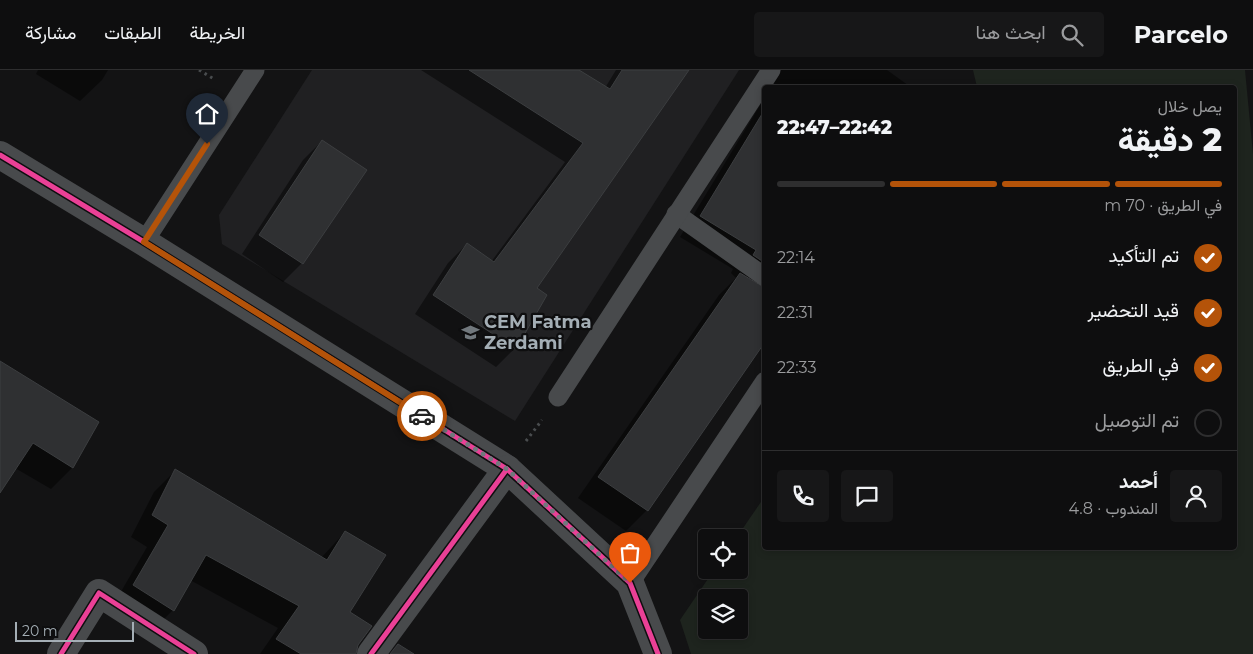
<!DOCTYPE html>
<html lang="ar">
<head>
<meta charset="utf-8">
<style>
	body { margin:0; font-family:Montserrat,Vazirmatn,sans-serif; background:#171718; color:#f1f3f6; direction:rtl; height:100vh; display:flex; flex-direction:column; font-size:19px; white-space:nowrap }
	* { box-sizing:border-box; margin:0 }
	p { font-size:16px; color:#9b9c9e }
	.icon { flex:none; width:28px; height:28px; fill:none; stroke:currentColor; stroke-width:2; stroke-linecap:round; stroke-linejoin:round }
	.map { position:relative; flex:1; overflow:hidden; direction:ltr }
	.panel { position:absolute; left:762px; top:15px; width:475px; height:465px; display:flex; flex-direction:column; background:#0e0e0f; border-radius:5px; box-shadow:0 2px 8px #0003,0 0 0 1px #2e2e2f; direction:rtl }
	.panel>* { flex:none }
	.fabs { position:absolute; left:698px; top:459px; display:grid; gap:10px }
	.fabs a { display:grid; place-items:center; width:50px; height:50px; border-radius:5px; background:#0e0e0f; box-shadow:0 2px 8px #0003,0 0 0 1px #2e2e2f; font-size:25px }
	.scale { position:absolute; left:15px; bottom:12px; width:119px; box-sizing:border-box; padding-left:5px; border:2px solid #a4aeb5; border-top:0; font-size:14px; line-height:18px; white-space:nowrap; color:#a4aeb5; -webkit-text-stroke:4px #0e0e0f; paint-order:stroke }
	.pin { position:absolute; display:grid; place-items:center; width:42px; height:42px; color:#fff; margin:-51px -21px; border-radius:50% 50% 50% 0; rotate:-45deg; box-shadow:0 0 5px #0007 }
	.pin .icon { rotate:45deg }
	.courier { position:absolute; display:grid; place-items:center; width:50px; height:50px; margin:-25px; border:4px solid #b45309; border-radius:50%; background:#fff; color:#222; box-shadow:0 1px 6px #0007 }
	.head em { font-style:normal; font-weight:800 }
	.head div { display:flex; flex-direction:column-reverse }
	.head { display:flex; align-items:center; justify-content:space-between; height:85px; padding:0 15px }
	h1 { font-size:32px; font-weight:800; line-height:38px }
	.bar { display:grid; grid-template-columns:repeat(4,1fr); gap:8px 5px; align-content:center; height:60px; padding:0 15px }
	.bar i { height:6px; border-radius:4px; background:#2e2e2f }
	.bar .on { background:#b45309 }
	.bar p { grid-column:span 4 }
	.line { display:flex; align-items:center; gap:12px; padding:0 15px; border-top:1px solid #2e2e2f }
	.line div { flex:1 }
	.round { display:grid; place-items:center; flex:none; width:52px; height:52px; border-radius:5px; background:#171718 }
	ol { padding:0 15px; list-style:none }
	li { display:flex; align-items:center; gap:15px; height:55px }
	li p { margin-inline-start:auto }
	li .icon { padding:5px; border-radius:50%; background:#b45309; color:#fff; stroke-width:4 }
	li:last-child { color:#9b9c9e }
	li i { width:28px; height:28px; border:2px solid #2e2e2f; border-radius:50% }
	header { display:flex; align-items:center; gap:30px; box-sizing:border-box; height:70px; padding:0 25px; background:#0e0e0f; border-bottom:1px solid #2e2e2f }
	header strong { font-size:24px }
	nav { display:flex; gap:28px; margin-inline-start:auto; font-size:18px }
	.search { width:350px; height:45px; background:#171718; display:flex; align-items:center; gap:12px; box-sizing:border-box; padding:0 18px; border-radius:5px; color:#9b9c9e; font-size:19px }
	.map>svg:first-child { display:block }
	.built { fill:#202022 }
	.green { fill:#1e241e; fill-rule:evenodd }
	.shadow { fill:#0007 }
	.building { fill:#2f3032; stroke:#3c3e40 }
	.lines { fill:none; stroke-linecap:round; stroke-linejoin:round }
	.path { stroke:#494c4e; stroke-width:3; stroke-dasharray:2.5 4; stroke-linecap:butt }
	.lane { stroke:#484a4c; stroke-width:19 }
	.street { stroke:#484a4c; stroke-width:28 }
	.cycleway-casing { stroke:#0e0e0f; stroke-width:8 }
	.cycleway { stroke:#ea4096; stroke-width:5 }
	.done { stroke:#71787d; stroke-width:5; stroke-dasharray:0 9 }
	.route { stroke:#b45309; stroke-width:6 }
	.labels { text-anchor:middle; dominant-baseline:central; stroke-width:4.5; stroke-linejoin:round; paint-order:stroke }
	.poi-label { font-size:18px; font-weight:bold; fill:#a4aeb5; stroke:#0e0e0f; text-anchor:start }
</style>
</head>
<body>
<header>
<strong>Parcelo</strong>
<div class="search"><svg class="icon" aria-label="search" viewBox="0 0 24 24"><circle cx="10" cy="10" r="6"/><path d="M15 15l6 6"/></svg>ابحث هنا</div>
<nav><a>الخريطة</a><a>الطبقات</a><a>مشاركة</a></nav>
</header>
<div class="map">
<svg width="1253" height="584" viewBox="0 0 1253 584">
	<rect width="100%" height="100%" fill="#131314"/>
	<polygon class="built" points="312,0 739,0 515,351 222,174 219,145"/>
	<path class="green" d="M973,0H1245L1253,84V584H691L680,550L714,500H739V468L737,467L765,426V478H1235V18L977,17ZM706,528H739V560H706Z"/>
	<g class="shadow">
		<polygon points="38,0 108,0 102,10 80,31 36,4"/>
		<polygon points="421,0 577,0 605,18 616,0 680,0 535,219 515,278 496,297 415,244 448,193 467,174 491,192 565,92"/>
		<polygon points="781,0 887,0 912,18 771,18"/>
		<polygon points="765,27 765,269 647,440 626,461 578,428 719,225 736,208 731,203 733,199 680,167"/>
		<polygon points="322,71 302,193 283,212 242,184 303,90"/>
		<polygon points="0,292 97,352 72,398 51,419 15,398 0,421"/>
		<polygon points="175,401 321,488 345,462 348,543 357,575 354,584 260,584 278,558 190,510 173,540 151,562 112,537 147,477 131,467 154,422"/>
	</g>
	<g class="building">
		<polygon points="469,0 579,0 610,19 622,0 689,0 537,218 547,225 516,279 433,225 467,173 494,192 583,73"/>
		<polygon points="765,39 765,193 753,185 756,180 700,146"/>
		<polygon points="322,70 367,100 303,194 259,165"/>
		<polygon points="740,203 765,218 765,272 648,441 598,407"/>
		<polygon points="0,291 99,352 73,398 33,373 0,423"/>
		<polygon points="175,399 327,490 345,461 386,485 350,542 372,556 358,575 356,584 301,584 276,569 299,536 206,485 174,541 133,515 168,455 152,445"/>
		<polygon points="398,574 414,584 390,584"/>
	</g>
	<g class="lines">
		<g class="path">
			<polyline points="199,0 214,9"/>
			<polyline points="526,371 542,350"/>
		</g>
		<g class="lane">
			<polyline points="676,144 765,207"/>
			<polyline points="144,172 255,0"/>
			<polyline points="558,327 771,0"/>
			<polyline points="630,513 765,311"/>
		</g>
		<g class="street">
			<polyline points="0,85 144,172 507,399 630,513 658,584"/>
			<polyline points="61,584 99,523 194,584"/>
			<polyline points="371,584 507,399"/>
		</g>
		<defs>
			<g id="cycleway">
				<polyline points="0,85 144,172 507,399 630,513 658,584"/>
				<polyline points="61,584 99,523 194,584"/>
				<polyline points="371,584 507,399"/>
			</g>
		</defs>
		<use href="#cycleway" class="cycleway-casing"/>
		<use href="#cycleway" class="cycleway"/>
	</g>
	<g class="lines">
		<polyline class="done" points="422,346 507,399 630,513"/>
		<polyline class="route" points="207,74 144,172 422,346"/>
	</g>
	<defs>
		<symbol id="school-bare" viewBox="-9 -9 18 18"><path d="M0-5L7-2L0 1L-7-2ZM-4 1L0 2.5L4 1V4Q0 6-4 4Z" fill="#71787d" stroke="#0e0e0f" stroke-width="2.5" paint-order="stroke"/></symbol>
	</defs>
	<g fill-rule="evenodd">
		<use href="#school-bare" x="458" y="250" width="25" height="25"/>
	</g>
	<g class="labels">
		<g class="poi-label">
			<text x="484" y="252">CEM Fatma<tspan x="484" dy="21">Zerdami</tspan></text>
		</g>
	</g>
</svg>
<div class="fabs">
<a><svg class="icon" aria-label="locate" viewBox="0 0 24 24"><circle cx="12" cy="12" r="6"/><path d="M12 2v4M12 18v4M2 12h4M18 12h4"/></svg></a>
<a><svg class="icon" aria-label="layers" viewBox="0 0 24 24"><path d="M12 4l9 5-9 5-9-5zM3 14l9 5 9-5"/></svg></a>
</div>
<div class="scale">20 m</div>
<div class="pin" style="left:630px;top:513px;background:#ea580c"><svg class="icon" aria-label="bag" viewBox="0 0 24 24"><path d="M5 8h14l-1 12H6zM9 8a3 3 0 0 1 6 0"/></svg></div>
<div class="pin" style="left:207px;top:74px;background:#1f2937"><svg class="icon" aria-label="home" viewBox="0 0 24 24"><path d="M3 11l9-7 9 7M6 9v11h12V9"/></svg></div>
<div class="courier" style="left:422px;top:346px"><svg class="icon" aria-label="car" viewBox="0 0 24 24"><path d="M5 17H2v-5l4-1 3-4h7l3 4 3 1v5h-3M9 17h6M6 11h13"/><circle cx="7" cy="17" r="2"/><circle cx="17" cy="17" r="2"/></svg></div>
<section class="panel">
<div class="head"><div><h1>2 دقيقة</h1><p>يصل خلال</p></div><em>22:42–22:47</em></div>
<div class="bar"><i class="on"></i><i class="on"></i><i class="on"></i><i></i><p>في الطريق · 70 m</p></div>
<ol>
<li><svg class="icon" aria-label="check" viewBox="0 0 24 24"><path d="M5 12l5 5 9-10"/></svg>تم التأكيد<p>22:14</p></li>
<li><svg class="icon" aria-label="check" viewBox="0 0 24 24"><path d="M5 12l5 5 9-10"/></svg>قيد التحضير<p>22:31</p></li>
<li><svg class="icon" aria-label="check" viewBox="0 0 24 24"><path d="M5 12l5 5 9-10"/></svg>في الطريق<p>22:33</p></li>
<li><i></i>تم التوصيل</li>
</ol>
<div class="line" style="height:90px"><a class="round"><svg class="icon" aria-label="person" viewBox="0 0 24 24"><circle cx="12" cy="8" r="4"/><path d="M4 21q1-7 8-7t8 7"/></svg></a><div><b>أحمد</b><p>المندوب · 4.8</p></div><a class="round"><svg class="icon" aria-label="chat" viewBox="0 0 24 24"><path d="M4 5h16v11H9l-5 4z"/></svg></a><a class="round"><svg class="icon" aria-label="phone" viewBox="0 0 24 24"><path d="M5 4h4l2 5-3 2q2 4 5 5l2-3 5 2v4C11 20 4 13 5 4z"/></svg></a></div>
</section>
</div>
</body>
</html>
